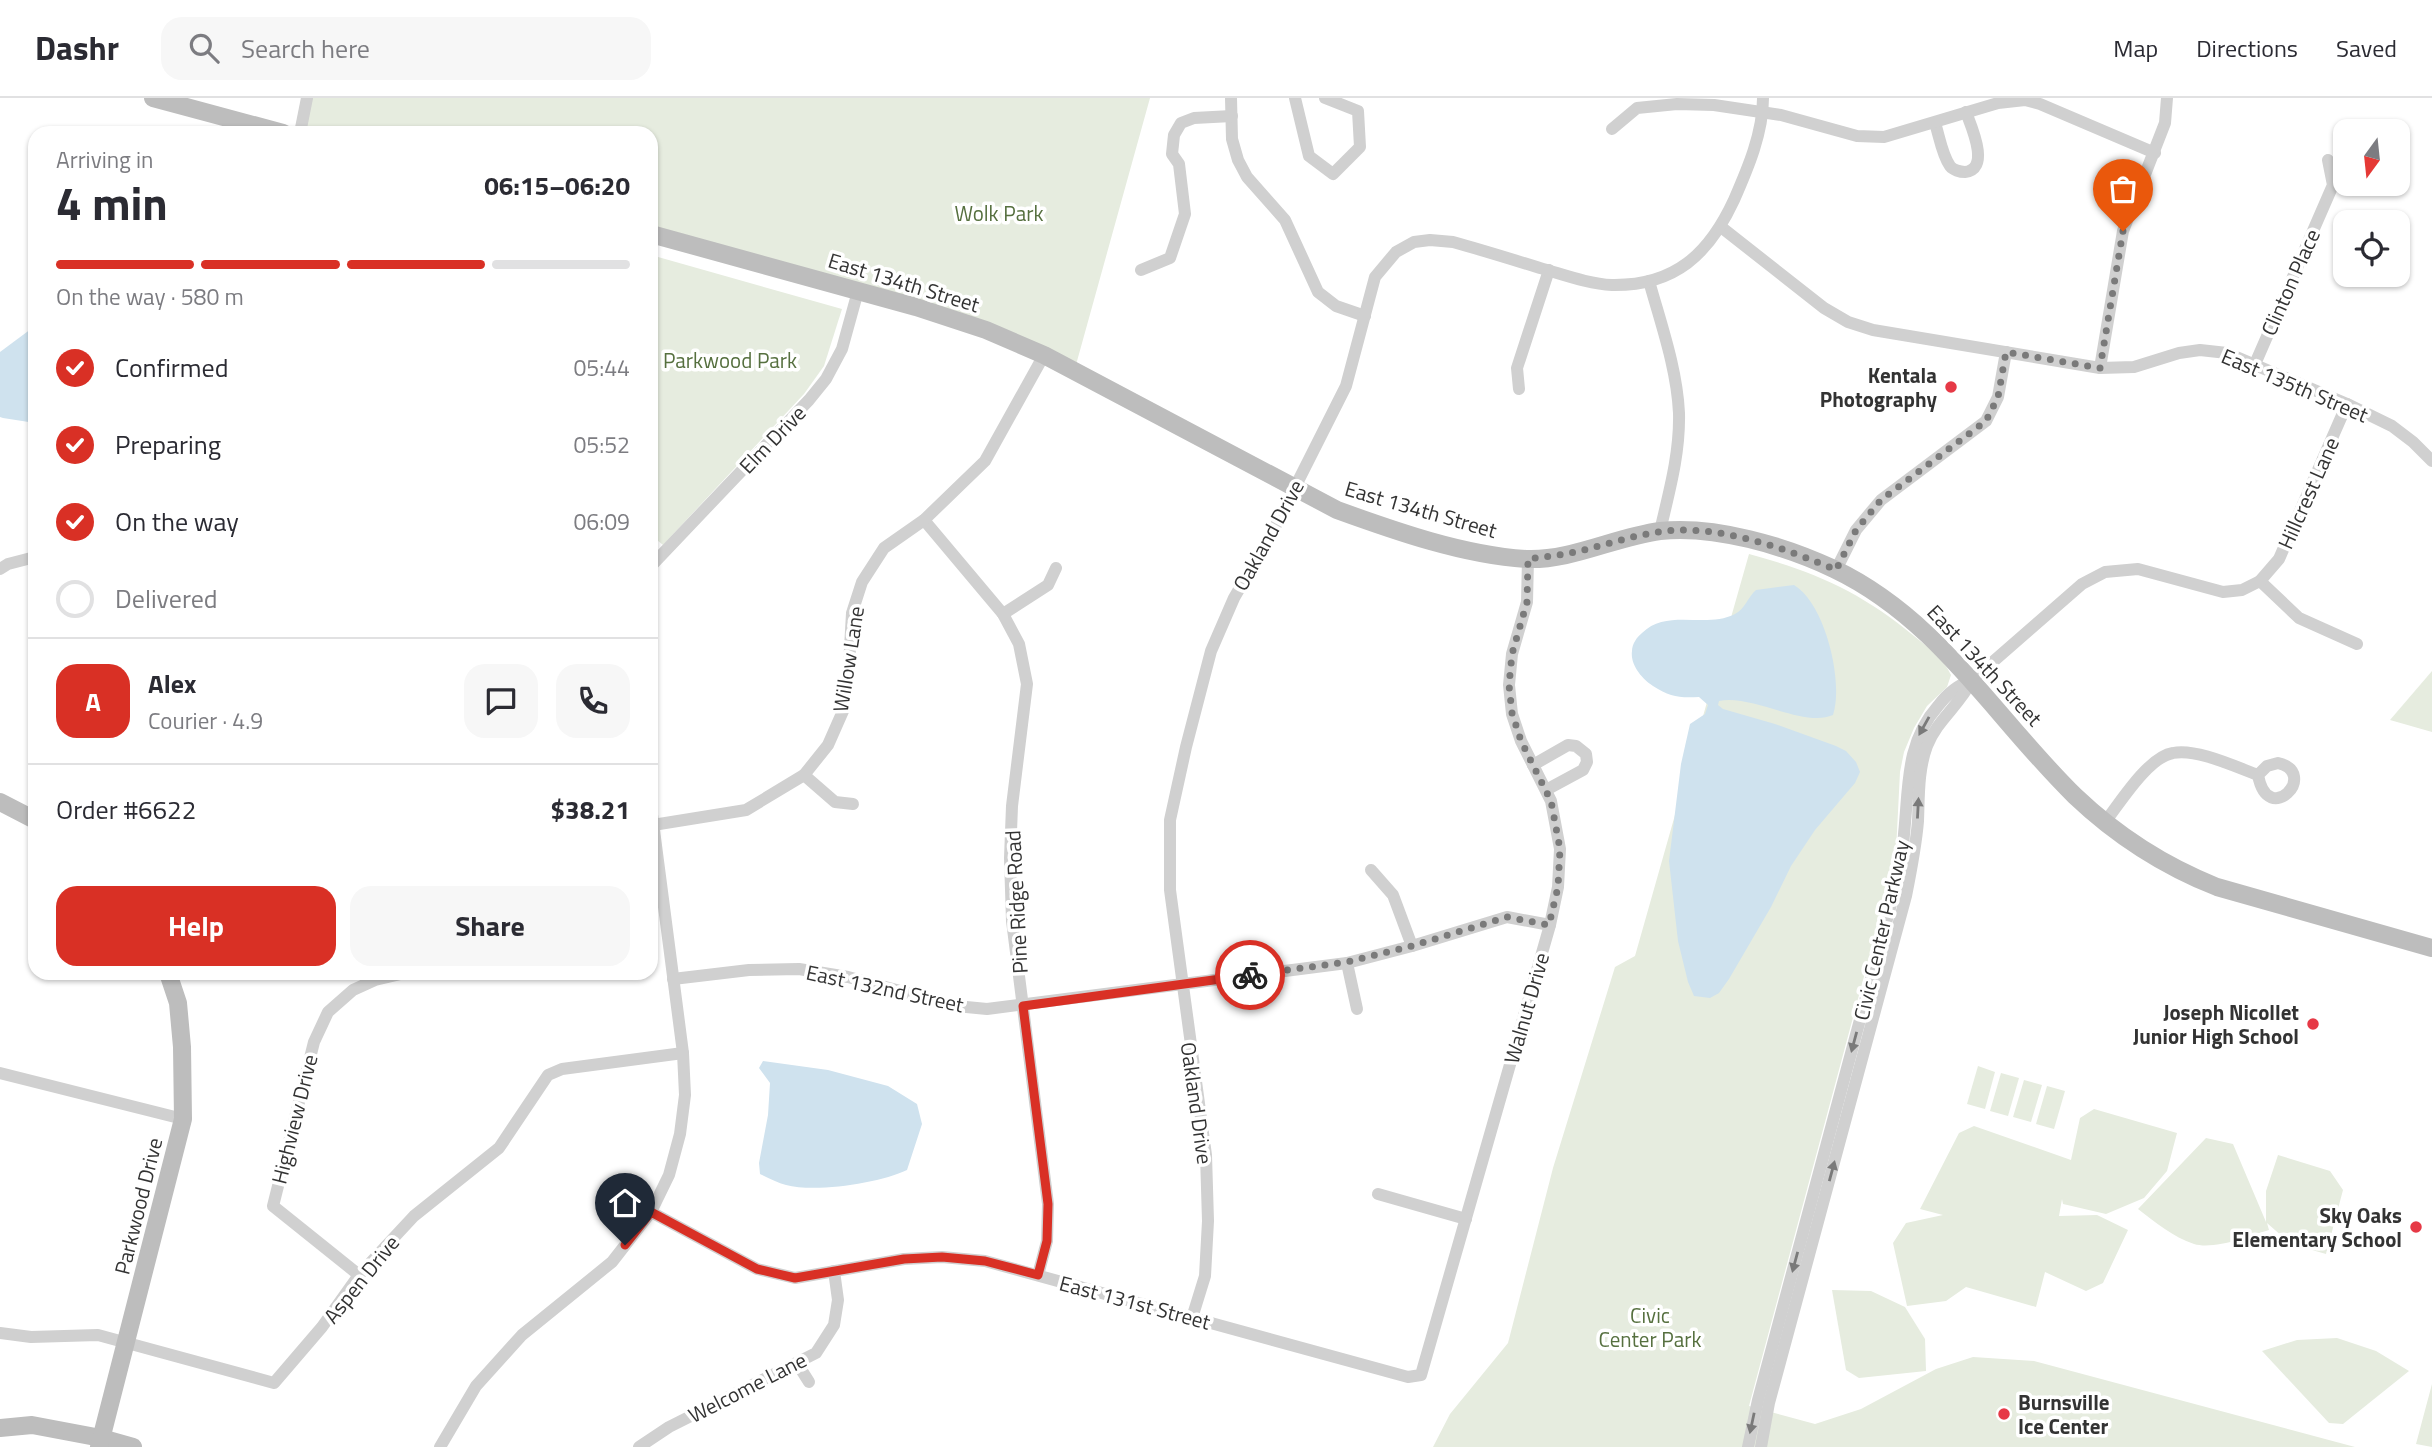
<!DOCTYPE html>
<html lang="en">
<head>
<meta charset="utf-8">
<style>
	body { margin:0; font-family:"Titillium Web",sans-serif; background:#f7f7f7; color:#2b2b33; height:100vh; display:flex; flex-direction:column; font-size:26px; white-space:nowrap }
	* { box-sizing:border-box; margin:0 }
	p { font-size:23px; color:#7c7c81 }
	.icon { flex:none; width:38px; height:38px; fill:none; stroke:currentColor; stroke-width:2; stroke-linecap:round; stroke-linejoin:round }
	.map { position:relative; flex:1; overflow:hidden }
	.details { position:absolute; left:28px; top:28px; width:630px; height:854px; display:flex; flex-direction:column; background:#fff; border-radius:21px; box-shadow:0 2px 5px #0004 }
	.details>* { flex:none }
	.needle { width:46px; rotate:195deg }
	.fabs { position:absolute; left:2333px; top:21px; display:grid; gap:14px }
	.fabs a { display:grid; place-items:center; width:77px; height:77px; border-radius:14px; background:#fff; box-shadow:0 2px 5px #0004; font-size:35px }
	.pin { position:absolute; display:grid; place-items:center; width:60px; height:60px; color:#fff; margin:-72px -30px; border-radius:50% 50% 50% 0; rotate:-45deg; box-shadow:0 0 7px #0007 }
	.pin .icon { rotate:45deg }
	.courier { position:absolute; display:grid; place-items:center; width:70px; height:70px; margin:-35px; border:5px solid #d93025; border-radius:50%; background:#fff; color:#222; box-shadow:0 2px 9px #0007 }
	.overview em { font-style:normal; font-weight:700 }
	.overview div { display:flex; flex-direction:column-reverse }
	.overview { display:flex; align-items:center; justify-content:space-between; height:119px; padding:0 28px }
	h1 { font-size:46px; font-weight:700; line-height:52px }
	.bar { display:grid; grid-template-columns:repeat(4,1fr); gap:10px 7px; align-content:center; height:84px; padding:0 28px }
	.bar i { height:9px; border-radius:5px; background:#e1e1e2 }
	.bar .on { background:#d93025 }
	.bar p { grid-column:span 4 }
	.line { display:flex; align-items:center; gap:18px; padding:0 28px; border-top:2px solid #e1e1e2 }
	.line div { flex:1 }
	.round { display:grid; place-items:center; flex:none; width:74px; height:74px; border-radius:21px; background:#f7f7f7 }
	ol { padding:0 28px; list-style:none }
	li { display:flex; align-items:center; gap:21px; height:77px }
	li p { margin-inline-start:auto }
	li .icon { padding:7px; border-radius:50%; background:#d93025; color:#fff; stroke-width:4 }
	li:last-child { color:#7c7c81 }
	li i { width:38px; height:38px; border:4px solid #e1e1e2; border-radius:50% }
	.button { display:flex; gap:14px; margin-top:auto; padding:14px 28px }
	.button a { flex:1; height:80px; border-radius:21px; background:#d93025; color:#fff; font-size:28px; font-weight:700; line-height:80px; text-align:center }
	.button a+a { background:#f7f7f7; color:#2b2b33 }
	header { display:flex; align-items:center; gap:42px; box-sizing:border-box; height:98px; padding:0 35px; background:#fff; border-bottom:2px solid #e1e1e2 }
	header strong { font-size:33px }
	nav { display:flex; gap:38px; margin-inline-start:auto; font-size:24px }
	.search { width:490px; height:63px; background:#f7f7f7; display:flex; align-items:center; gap:18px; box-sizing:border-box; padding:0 24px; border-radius:21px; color:#7c7c81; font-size:26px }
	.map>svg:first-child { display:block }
	.green { fill:#e6ecdf }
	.water { fill:#cfe2ee }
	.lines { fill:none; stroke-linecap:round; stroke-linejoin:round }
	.street { stroke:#d0d0d0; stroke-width:12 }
	.secondary { stroke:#bdbdbd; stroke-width:18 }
	.oneway { fill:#7a7a7a }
	.done { stroke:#7a7a7a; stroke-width:7; stroke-dasharray:0 12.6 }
	.route { stroke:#d93025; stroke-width:9 }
	.poi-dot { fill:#e63946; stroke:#fff; stroke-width:2.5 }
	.labels { text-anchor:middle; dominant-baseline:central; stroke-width:7; stroke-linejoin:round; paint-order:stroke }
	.park-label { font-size:21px; fill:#56703f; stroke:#fff }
	.street-label { font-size:21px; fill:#333; stroke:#fff }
	.poi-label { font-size:21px; font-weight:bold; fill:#333; stroke:#fff; text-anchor:end }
</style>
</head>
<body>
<header>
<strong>Dashr</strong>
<div class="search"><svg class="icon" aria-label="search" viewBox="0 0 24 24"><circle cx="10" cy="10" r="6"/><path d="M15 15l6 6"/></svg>Search here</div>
<nav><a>Map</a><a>Directions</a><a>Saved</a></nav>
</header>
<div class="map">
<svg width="2432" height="1349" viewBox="0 0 2432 1349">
	<rect width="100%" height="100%" fill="#fff"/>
	<g class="green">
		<polygon points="307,0 1150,0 1074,274 1043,257 651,136 651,35 300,35"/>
		<polygon points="651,157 842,211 824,268 804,296 663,447 651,437"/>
		<path d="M1749,456C1815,474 1861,494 1914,538C1928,549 1944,561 1951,577L1947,589L1927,608L1914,630L1904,654L1900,674L1896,753L1889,785L1749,1308L1815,1326L1861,1311L1936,1271L1973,1259L2034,1263L2355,1349H1433L1450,1316L1508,1245L1553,1070L1615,869L1635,858Z"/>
		<polygon points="2432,573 2432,634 2390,622"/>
		<polygon points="1978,968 1995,974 1985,1011 1967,1006"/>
		<polygon points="2001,975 2019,980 2008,1018 1990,1013"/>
		<polygon points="2024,982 2042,987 2031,1024 2013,1019"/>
		<polygon points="2047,988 2065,993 2054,1031 2036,1026"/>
		<polygon points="2094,1011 2177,1035 2167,1073 2144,1100 2106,1116 2063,1106 2062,1101 2059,1118 2097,1117 2128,1132 2103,1185 2086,1193 2045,1174 2036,1209 1966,1189 1946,1203 1907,1208 1893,1145 1906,1125 1943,1117 1920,1111 1959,1035 1974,1028 2071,1062 2080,1020"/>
		<path d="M2206,1040L2233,1046L2266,1124V1093L2278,1057L2330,1073L2343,1092L2326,1156L2291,1146L2267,1125L2269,1132C2250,1138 2214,1152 2194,1146C2173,1139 2155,1124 2138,1111Z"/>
		<polygon points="1832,1192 1871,1193 1905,1209 1925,1241 1926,1273 1859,1280 1846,1272"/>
		<polygon points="2337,1240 2376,1253 2409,1273 2343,1326 2329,1325 2262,1253 2297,1242"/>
		<polygon points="2432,1286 2432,1349 2416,1346"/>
	</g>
	<g class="water">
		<polygon points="35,228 35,325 3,320 0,319 0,254"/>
		<path d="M1794,487C1825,505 1844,584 1833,617C1804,630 1752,596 1719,603L1718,607L1723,611L1775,626L1836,648L1846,653L1856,664L1860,674L1855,685L1815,732L1791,768L1771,809L1729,881L1719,895L1710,900L1694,898L1688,884L1678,843L1669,763L1681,666L1690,626L1705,616L1708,607L1699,599C1679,600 1670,599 1653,588C1642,581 1630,567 1632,553C1632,546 1637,539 1642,535C1667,510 1706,531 1735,516C1745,511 1748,499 1756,492Z"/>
		<path d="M763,963L828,972L888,988L917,1006L922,1026L907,1072C880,1085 816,1095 786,1087C778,1085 769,1080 760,1076L759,1065L768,1017L770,985L759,970Z"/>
	</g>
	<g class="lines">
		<g class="street">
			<polyline points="1231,0 1232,41 1238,62 1247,79 1285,122 1318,194 1336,208 1365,218"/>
			<polyline points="1295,0 1309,58 1333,76 1360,49 1358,13 1325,0"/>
			<path d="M1935,25C1939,37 1942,57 1950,68C1953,72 1960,74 1965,74C1991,71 1971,28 1966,14"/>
			<polyline points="1612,31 1637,10 1677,6 1714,7 1781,17 1857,38 1884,39 1998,5 2025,2 2040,6 2155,55"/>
			<polyline points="300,35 307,0"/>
			<polyline points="1721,129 1824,210 1848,224 1873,232 2100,270 2134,269 2179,255 2200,252 2227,255 2347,306 2392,328 2413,344 2432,363"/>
			<polyline points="1141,172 1170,160 1185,116 1179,66 1172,56 1174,37 1181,25 1194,20 1232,18"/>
			<path d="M1649,183C1661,226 1677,271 1679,315C1680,356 1669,394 1660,433"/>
			<polyline points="2255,266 2333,87 2328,62"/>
			<polyline points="2100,270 2123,133 2165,25 2167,0"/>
			<polyline points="1519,291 1517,270 1549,172"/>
			<polyline points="924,422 1003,516 1019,546 1027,586 1012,708 1010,760 1012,823 1048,1106 1047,1143 1038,1177"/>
			<polyline points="651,468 809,302 826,281 842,251 858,193"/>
			<polyline points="0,471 8,466 35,459"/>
			<polyline points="1836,472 1856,432 1881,402 1986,323 1998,299 2006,254"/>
			<polyline points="2260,483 2299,520 2357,546"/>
			<polyline points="1003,516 1048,487 1056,470"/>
			<path d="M2278,665C2320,675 2268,731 2258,677L2267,668Z"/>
			<polyline points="1533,667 1568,647 1576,648 1586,656 1587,664 1583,672 1546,692"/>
			<polyline points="804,677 835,704 853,706"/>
			<path d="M2105,724C2120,705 2148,659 2173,655C2196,650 2236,669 2258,677"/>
			<polyline points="653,727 746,712 804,677 828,647 843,613 848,585 852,515 862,484 884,450 924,422 985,363 1044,257"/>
			<polyline points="1371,772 1393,797 1412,848"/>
			<polyline points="1347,865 1357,911"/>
			<polyline points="673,881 749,872 799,871 848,879 956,908 987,911 1347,865 1412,848 1507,819 1550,827"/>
			<polyline points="0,975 183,1021"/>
			<polyline points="1378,1096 1466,1121"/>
			<polyline points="651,1114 757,1171 795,1180 904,1161 942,1159 985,1163 1408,1279 1421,1277 1550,827 1558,789 1560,751 1551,703 1521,643 1512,616 1509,587 1512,556 1527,504 1528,461"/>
			<polyline points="359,1177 273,1108 314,944 328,914 353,892 375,882 405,875"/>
			<path d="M1192,1220L1205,1178L1208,1123L1206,1057L1170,792V722L1186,649L1211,553L1234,500L1275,429L1346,288L1375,179L1396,154L1414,144L1430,142L1453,144C1482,152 1511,161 1540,170C1562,176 1588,186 1612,187C1675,188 1709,156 1734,102C1748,70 1763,35 1763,0"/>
			<polyline points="0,1235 31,1239 98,1237 274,1285 322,1229 359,1177 414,1118 499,1050 548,977 562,971 683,955"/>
			<polyline points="797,1265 809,1284"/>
			<polyline points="440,1349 476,1288 522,1237 612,1164 651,1114 669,1077 680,1036 685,997 683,955 651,709"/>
			<polyline points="639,1349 669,1329 816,1255 834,1227 838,1202 834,1173"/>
			<path d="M1748,1349L1758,1302L1894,795C1898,775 1903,756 1904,736C1909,690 1905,645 1938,608C1947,596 1958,587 1972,582L2082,486L2105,474L2138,471L2223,494L2242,492L2260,483L2279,461L2347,306"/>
			<path d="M1761,1349L1769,1305L1906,798C1911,773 1916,748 1918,723C1919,698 1918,672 1927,648C1937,622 1960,607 1972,582"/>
		</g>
		<g class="secondary">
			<polyline points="153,0 283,35"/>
			<path d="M651,136L916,209L986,232L1044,257L1337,412C1395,433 1463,457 1526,461C1571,463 1615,439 1660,433C1715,427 1785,448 1834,471C1939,521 1995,620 2075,698C2116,737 2164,768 2217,789L2432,850"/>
			<polyline points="0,704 35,722"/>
			<polyline points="0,1330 32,1327 101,1340 133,1349"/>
			<polyline points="99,1349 183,1021 182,949 178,905 168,875"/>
		</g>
	</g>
	<defs><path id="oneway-solid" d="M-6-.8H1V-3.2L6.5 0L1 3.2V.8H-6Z" transform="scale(1.75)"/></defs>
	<g class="oneway">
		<use href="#oneway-solid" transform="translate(1924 628) rotate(119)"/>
		<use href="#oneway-solid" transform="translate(1918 710) rotate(-87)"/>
		<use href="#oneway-solid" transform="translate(1854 944) rotate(105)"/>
		<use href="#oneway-solid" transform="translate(1832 1073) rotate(-75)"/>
		<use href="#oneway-solid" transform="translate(1795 1164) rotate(105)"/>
		<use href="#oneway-solid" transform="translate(1752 1325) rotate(102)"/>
	</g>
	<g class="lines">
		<path class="done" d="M1250,877L1347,864L1412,848L1507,819L1549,827L1558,789L1560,751L1551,703L1521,643L1512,615L1509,587L1512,556L1527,504L1528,461C1542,459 1556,458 1570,455C1600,449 1629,438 1659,434C1715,425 1785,450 1836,472L1856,432L1881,402L1986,323L1998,299L2006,254L2100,270L2123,133"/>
		<polyline class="route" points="625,1147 651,1114 757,1171 795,1180 904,1161 942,1159 985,1163 1038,1177 1047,1143 1048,1106 1023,908 1250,877"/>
	</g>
	<g class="poi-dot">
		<circle cx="1951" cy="289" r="7"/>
		<circle cx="2313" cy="926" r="7"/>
		<circle cx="2416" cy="1129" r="7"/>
		<circle cx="2004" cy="1316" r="7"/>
	</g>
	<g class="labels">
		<g class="park-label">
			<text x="999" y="115">Wolk Park</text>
			<text x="730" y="262">Parkwood Park</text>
			<text x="1650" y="1217">Civic<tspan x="1650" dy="24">Center Park</tspan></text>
		</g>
		<g class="street-label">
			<text transform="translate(904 184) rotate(17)">East 134th Street</text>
			<text transform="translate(2290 184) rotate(-66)">Clinton Place</text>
			<text transform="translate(2295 287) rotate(23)">East 135th Street</text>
			<text transform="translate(772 341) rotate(-46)">Elm Drive</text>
			<text transform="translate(2308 395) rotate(-66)">Hillcrest Lane</text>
			<text transform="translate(1421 411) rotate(16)">East 134th Street</text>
			<text transform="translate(1268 437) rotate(-61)">Oakland Drive</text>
			<text transform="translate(848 561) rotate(-81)">Willow Lane</text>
			<text transform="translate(1985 567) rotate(47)">East 134th Street</text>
			<text transform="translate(1016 804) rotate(-93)">Pine Ridge Road</text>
			<text transform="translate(1881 832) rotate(-77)">Civic Center Parkway</text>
			<text transform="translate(885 890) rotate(12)">East 132nd Street</text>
			<text transform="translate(1526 910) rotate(-74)">Walnut Drive</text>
			<text transform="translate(1197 1005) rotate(82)">Oakland Drive</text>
			<text transform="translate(294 1021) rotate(-76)">Highview Drive</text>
			<text transform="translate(138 1108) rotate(-76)">Parkwood Drive</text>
			<text transform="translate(361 1181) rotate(-51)">Aspen Drive</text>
			<text transform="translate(1135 1204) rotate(15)">East 131st Street</text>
			<text transform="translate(747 1289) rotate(-27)">Welcome Lane</text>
		</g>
		<g class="poi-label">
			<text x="1937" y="277">Kentala<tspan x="1937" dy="24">Photography</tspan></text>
			<text x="2299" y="914">Joseph Nicollet<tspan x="2299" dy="24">Junior High School</tspan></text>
			<text x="2402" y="1117">Sky Oaks<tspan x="2402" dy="24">Elementary School</tspan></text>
			<text x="2018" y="1304" text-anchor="start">Burnsville<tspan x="2018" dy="24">Ice Center</tspan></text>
		</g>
	</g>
</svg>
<div class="fabs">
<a><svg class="needle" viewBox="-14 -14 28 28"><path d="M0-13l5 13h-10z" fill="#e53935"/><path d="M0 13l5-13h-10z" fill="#7c7c81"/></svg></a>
<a><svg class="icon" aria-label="locate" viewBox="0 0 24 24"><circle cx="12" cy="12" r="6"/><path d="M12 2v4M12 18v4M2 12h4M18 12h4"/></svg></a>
</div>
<div class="pin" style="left:2123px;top:133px;background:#ea580c"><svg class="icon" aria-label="bag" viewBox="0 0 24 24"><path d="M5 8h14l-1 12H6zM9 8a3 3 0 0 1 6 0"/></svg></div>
<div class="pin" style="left:625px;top:1147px;background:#1f2937"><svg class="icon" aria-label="home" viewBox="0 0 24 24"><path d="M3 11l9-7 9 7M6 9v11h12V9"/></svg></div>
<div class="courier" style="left:1250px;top:877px"><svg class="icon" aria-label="bike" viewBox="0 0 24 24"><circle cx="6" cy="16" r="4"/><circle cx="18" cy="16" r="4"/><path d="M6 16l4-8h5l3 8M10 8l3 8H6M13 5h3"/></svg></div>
<section class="details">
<div class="overview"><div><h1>4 min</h1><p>Arriving in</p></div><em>06:15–06:20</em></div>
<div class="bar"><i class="on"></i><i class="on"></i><i class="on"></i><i></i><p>On the way · 580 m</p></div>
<ol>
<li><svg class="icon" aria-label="check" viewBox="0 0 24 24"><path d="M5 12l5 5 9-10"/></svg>Confirmed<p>05:44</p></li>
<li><svg class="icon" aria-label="check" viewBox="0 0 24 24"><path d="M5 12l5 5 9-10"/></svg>Preparing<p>05:52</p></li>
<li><svg class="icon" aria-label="check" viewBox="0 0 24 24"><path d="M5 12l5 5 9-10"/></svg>On the way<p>06:09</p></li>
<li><i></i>Delivered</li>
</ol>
<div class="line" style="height:126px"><b class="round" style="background:#d93025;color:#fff">A</b><div><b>Alex</b><p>Courier · 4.9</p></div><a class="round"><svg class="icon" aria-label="chat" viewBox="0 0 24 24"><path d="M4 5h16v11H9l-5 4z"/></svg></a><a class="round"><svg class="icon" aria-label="phone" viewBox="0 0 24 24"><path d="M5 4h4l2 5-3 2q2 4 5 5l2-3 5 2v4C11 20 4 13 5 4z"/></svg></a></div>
<div class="line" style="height:91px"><div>Order #6622</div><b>$38.21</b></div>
<div class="button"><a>Help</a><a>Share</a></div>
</section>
</div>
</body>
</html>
